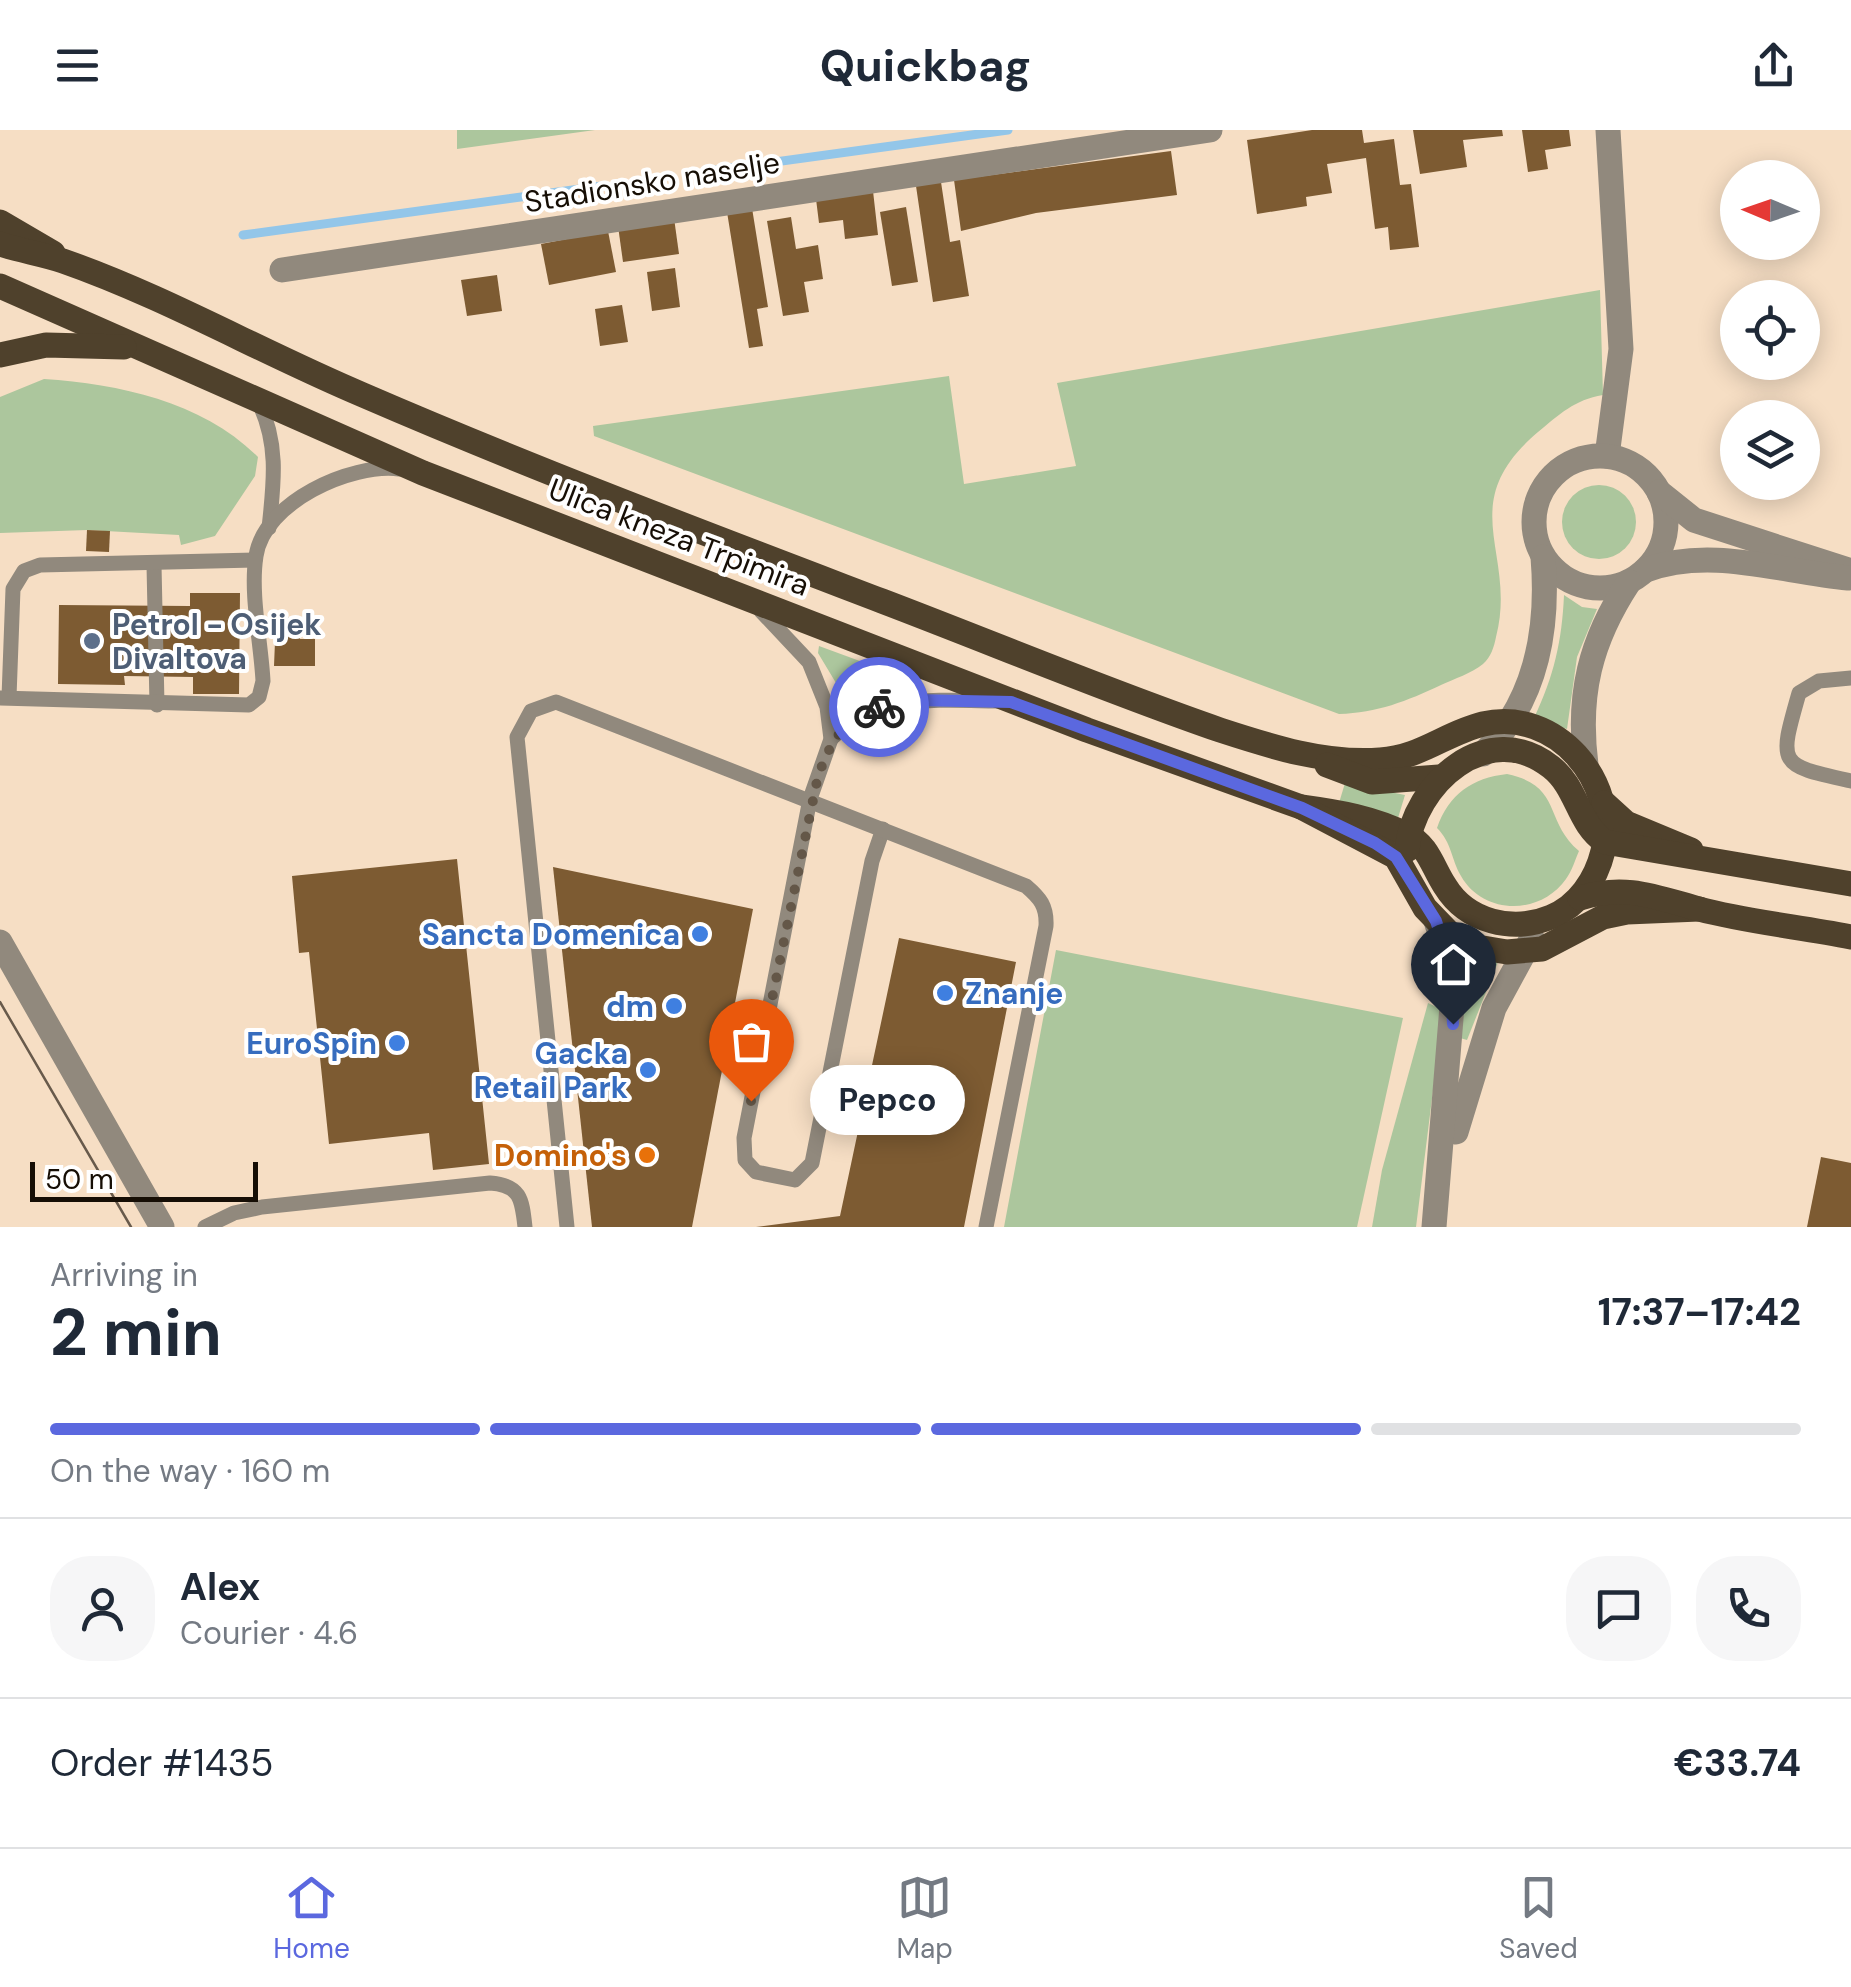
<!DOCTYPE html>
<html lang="en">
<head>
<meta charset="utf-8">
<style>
	body { margin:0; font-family:"DM Sans",sans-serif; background:#f6f6f7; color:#1f2937; height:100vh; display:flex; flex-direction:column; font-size:38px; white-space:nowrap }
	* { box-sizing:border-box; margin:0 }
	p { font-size:32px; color:#747a83 }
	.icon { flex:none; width:55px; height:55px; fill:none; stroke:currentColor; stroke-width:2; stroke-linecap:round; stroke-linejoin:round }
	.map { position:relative; height:1097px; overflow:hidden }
	.side { display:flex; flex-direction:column; background:#fff; flex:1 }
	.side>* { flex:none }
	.needle { width:65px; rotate:272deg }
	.controls { position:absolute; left:1720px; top:30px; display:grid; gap:20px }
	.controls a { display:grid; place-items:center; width:100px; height:100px; border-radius:50%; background:#fff; box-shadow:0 5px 25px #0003; font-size:50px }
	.scale { position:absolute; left:30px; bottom:25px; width:228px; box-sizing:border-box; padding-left:10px; border:5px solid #160e05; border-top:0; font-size:28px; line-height:35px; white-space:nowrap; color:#160e05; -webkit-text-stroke:8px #fff; paint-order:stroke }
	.pin { position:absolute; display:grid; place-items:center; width:85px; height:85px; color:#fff; margin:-102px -42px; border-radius:50% 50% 50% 0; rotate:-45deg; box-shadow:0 0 10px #0007 }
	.pin .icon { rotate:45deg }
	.courier { position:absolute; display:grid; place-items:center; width:100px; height:100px; margin:-50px; border:8px solid #5b68df; border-radius:50%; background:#fff; color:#222; box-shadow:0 2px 12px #0007 }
	.bubble { position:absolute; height:70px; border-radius:35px; background:#fff; box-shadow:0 5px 25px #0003; font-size:32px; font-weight:700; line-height:70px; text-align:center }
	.overview em { font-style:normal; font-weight:700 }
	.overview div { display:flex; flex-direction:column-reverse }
	.overview { display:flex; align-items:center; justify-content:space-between; height:170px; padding:0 50px }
	h1 { font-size:65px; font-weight:700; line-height:75px }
	.bar { display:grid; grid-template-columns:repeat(4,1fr); gap:15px 10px; align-content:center; height:120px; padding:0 50px }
	.bar i { height:12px; border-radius:8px; background:#e0e1e3 }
	.bar .on { background:#5b68df }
	.bar p { grid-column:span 4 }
	.line { display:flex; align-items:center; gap:25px; padding:0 50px; border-top:2px solid #e0e1e3 }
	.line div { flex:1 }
	.round { display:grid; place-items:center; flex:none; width:105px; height:105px; border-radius:40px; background:#f6f6f7 }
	header { display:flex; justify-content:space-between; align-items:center; height:130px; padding:0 50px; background:#fff; font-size:45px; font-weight:700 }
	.tabs { display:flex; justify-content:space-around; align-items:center; height:140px; border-top:2px solid #e0e1e3; background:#fff; font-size:28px; color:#747a83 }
	.tabs a { display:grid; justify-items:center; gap:5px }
	.tabs .on { color:#5b68df }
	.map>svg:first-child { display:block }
	.green { fill:#acc69d }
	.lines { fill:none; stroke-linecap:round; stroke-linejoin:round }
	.stream { stroke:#93c6e9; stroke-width:9 }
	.building { fill:#7d5b32 }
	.service { stroke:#91897d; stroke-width:15 }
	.minor { stroke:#91897d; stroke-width:25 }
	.tertiary { stroke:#91897d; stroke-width:25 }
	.primary { stroke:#4f412c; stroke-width:25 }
	.tram { stroke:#685a4b; stroke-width:2.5 }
	.done { stroke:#645748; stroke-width:10; stroke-dasharray:0 18 }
	.route { stroke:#5b68df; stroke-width:12 }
	.service-dot { fill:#5c6f8a; stroke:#fff; stroke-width:4 }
	.shop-dot { fill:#3f7fe0; stroke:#fff; stroke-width:4 }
	.food-dot { fill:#e8710a; stroke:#fff; stroke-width:4 }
	.labels { text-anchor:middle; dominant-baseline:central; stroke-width:8; stroke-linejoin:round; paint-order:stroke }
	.street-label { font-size:30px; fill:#160e05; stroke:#fff }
	.service-label { font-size:30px; font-weight:bold; fill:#4e5e75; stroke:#fff; text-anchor:start }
	.shop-label { font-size:30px; font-weight:bold; fill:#366cbe; stroke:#fff; text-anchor:end }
	.food-label { font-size:30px; font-weight:bold; fill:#c56008; stroke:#fff; text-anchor:end }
</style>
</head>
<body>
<header><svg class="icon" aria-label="menu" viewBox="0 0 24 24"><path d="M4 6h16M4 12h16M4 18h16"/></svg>Quickbag<svg class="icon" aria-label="share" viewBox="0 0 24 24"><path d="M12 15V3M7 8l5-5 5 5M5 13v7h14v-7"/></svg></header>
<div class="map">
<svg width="1851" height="1097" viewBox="0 0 1851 1097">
	<rect width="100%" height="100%" fill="#f6dec4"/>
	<g class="green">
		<polygon points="457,0 595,0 457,19"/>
		<path d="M1600,160L1603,265C1574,270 1560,284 1538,302C1452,375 1518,422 1496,507C1494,517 1491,527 1483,534C1472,543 1454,549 1441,555C1407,571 1377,583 1339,584L594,306L593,296L949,246L964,354L1076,336L1057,253Z"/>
		<path d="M44,249C120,254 203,272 258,327L255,346L215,406L181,415L179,405L87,400L0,403V267Z"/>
		<circle cx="1599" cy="392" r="37"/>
		<path d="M1564,465L1582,477L1597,479L1577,527L1567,599L1534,588C1554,546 1562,511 1564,465Z"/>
		<polygon points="819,516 906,548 908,554 879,560 840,579 836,553 818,523"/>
		<path d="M1507,644C1563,656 1543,690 1579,721C1575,730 1572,741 1566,749C1540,786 1483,785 1461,746C1451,729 1452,713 1437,698C1449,664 1472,648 1507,644Z"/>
		<polygon points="1345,653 1405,665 1398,688 1339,673"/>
		<polygon points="1056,820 1403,888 1357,1097 1004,1097"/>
		<polygon points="1464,824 1498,832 1467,910 1460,908"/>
		<polygon points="1428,873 1443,880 1416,1097 1372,1097 1382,1040"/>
	</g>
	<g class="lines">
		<g class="stream">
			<polyline points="716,40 1008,0"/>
			<polyline points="243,105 602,56"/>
		</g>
	</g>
	<g class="building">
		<polygon points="1312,0 1362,0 1364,13 1394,9 1400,55 1411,54 1419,117 1390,120 1388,97 1375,99 1366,28 1327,34 1332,63 1306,67 1307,76 1257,84 1247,10"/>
		<polygon points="1413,0 1502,0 1503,6 1463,10 1467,37 1420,44"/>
		<polygon points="1522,0 1569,0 1571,16 1545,20 1548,39 1528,42"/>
		<polygon points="1171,21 1177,65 1036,83 961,101 954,50"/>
		<polygon points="941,52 950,112 960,110 969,166 933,172 916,56"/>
		<polygon points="873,61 878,105 845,109 843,90 819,93 816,69"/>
		<polygon points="906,77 918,152 892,156 880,82"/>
		<polygon points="752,78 768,177 757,179 763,216 749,218 727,82"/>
		<polygon points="791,87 796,119 818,115 823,149 804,152 809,182 783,186 767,91"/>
		<polygon points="674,88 679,124 623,132 618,96"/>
		<polygon points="608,101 616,142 549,155 541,114"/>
		<polygon points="675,138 680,177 652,181 647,142"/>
		<polygon points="497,145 502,181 467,186 461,150"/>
		<polygon points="622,175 628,212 600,216 595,179"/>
		<polygon points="87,400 110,401 109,422 86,421"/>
		<polygon points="190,463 240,463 239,564 193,564 193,547 124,546 125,555 58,554 59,475 190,476"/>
		<polygon points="276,487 301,487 300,509 315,509 315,536 274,536"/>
		<polygon points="457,729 489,1034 433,1040 429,1003 329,1014 309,822 299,823 292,746"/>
		<polygon points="553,737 753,779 692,1097 592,1097"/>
		<polygon points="899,808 1016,832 964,1097 756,1097 840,1086"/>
		<polygon points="1821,1027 1851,1033 1851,1097 1807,1097"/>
	</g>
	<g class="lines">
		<g class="service">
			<path d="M258,271C279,313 274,352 269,398"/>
			<polyline points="154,435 157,575"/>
			<polyline points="761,481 809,532 827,577 831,609 810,669 744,1008 745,1030 756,1042 795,1050 812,1033 872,731 883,699"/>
			<path d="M1851,548L1819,551L1799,563C1778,636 1778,635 1851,651"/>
			<polyline points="9,567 13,459 24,441 40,435 255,430"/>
			<path d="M0,568L249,575L259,567L263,551C261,512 250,464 256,426C264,372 351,333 399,339"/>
			<path d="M831,609C877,564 935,570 996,571"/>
			<path d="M205,1097L234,1083L262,1077L490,1053C521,1055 522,1070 525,1097"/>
			<path d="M567,1097L517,607L531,581L556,572L1026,756C1040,768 1047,776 1046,796L986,1097"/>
		</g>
		<g class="minor">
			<polyline points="282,140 1210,0"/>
			<polyline points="1607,326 1621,219 1608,0"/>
			<circle cx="1600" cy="392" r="66"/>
			<polyline points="1659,362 1694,390 1851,441"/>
			<path d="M1646,440C1711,416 1781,442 1848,448"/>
			<path d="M1483,624C1537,571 1549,499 1543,427"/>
			<path d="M1586,635C1577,565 1590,511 1629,452"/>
			<polyline points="1456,1002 1494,878 1532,808"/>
			<polyline points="1434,1097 1453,864 1450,835 1436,791"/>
		</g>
		<polyline class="tertiary" points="0,812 162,1097"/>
		<g class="primary">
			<polyline points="0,92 53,123"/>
			<path d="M0,114C21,121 43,124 63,131C166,167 263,223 363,265C534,339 709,405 882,471C995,514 1107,561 1220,600C1272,617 1325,634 1380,630C1420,628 1446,603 1483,594C1556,577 1619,652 1603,721C1596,750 1578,776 1551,787C1513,803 1467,792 1445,756C1433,738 1428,715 1407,705C1374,688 1338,682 1301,677"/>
			<polyline points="0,156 423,343 1087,600 1301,677 1396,727 1425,778 1453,807 1471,816 1507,822 1542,819 1603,787 1627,782 1699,779"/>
			<polyline points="0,225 46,215 124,217"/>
			<polyline points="1327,635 1372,652 1439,647"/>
			<polyline points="1604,673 1626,693 1691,720"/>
			<path d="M1407,720C1413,654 1488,587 1551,637C1578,658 1577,693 1605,712L1851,754"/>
			<path d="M1580,768C1626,754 1655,767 1699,779C1748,792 1801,797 1851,807"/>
		</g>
		<polyline class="tram" points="0,872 131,1097"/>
	</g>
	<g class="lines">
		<path class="done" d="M751,971L818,646C831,612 842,590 879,577"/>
		<polyline class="route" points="879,577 914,570 1011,572 1302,678 1375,713 1396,727 1436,791 1450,834 1453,894"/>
	</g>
	<circle class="service-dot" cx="92" cy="511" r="10"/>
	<g class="shop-dot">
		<circle cx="700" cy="804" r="10"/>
		<circle cx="945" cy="863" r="10"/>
		<circle cx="674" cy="876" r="10"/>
		<circle cx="397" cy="913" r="10"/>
		<circle cx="648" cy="940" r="10"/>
	</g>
	<circle class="food-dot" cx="647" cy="1025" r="10"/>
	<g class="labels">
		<g class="street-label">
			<text transform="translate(652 52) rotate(-9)">Stadionsko naselje</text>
			<text transform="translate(679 407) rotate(21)">Ulica kneza Trpimira</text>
		</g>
		<g class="service-label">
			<text x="112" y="494">Petrol - Osijek<tspan x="112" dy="34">Divaltova</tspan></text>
		</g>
		<g class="shop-label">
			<text x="680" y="804">Sancta Domenica</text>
			<text x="965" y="863" text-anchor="start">Znanje</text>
			<text x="654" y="876">dm</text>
			<text x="377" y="913">EuroSpin</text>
			<text x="628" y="923">Gacka<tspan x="628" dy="34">Retail Park</tspan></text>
		</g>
		<g class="food-label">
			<text x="627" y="1025">Domino's</text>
		</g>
	</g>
</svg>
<div class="controls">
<a><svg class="needle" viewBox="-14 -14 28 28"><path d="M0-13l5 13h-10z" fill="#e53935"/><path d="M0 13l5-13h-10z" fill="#747a83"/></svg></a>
<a><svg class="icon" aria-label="locate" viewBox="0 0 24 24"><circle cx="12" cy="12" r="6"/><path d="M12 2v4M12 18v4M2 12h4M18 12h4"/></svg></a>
<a><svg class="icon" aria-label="layers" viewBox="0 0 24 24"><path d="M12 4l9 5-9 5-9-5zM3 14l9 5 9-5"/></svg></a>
</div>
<div class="scale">50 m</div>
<div class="pin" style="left:751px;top:971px;background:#ea580c"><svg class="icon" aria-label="bag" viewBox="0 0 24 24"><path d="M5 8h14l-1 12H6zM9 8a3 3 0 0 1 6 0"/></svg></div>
<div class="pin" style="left:1453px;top:894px;background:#1f2937"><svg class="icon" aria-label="home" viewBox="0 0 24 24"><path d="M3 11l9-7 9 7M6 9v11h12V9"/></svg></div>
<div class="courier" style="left:879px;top:577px"><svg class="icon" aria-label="bike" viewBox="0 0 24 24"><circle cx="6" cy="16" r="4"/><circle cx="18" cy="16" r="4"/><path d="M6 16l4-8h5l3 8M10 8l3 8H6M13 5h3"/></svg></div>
<div class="bubble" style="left:810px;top:935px;width:155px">Pepco</div>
</div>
<section class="side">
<div class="overview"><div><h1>2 min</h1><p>Arriving in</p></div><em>17:37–17:42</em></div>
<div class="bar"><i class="on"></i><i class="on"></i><i class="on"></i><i></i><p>On the way · 160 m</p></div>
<div class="line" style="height:180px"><a class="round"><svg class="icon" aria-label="person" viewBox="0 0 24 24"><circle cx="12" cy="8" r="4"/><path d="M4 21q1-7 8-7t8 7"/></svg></a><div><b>Alex</b><p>Courier · 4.6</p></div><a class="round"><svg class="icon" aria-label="chat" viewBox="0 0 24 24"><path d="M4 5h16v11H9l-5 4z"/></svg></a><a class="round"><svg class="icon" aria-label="phone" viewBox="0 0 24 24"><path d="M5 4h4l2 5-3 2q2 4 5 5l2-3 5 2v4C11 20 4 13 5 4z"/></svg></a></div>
<div class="line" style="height:130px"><div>Order #1435</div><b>€33.74</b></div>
</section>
<nav class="tabs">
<a class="on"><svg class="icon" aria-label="home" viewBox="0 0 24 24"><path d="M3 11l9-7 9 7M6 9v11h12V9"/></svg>Home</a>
<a><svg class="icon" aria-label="map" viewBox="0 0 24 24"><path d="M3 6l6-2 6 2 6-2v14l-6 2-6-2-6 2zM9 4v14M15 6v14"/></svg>Map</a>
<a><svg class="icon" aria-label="saved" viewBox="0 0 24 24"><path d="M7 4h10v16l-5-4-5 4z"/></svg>Saved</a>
</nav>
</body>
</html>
